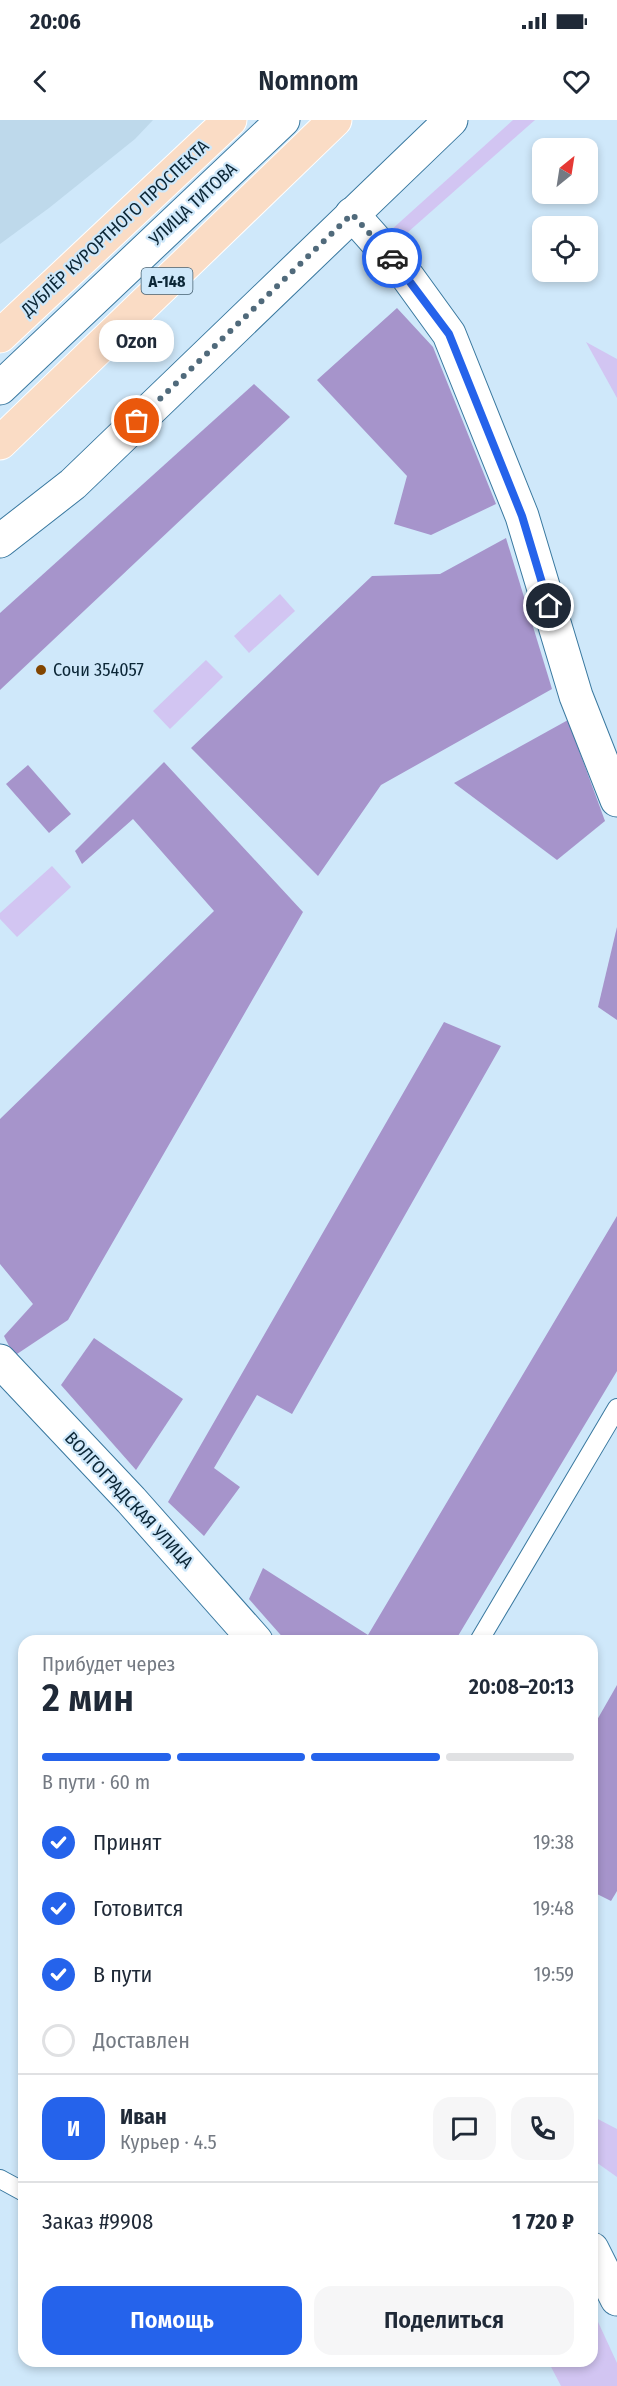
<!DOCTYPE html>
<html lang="ru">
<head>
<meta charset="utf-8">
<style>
	body { margin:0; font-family:"Fira Sans Condensed",sans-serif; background:#f6f6f7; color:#1f2937; height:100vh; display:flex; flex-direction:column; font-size:22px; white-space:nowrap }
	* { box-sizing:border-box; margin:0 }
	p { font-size:20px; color:#747a83 }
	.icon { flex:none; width:33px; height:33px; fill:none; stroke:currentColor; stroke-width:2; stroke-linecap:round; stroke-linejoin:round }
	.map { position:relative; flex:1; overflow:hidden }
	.details { position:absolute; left:18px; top:1515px; width:580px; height:732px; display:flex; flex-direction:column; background:#fff; border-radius:18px; box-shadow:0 3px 9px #0003 }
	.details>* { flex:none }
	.needle { width:39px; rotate:30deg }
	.tools { position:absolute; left:532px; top:18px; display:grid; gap:12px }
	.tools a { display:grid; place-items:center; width:66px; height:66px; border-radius:12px; background:#fff; box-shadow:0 3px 9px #0003; font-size:30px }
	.pin { position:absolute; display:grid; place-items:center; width:51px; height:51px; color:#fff; margin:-26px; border:3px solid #fff; border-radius:50%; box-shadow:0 2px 6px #0007 }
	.courier { position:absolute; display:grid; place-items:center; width:60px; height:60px; margin:-30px; border:4px solid #2563eb; border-radius:50%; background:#fff; color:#222; box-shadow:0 2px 8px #0007 }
	.bubble { position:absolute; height:42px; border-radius:18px; background:#fff; box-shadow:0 3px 9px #0003; font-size:20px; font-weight:600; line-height:42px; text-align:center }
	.head em { font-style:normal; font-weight:600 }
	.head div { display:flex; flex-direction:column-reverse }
	.head { display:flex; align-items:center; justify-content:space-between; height:102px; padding:0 24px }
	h1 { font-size:39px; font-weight:600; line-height:45px }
	.bar { display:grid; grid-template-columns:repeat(4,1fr); gap:9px 6px; align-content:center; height:72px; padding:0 24px }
	.bar i { height:8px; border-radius:4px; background:#e0e1e3 }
	.bar .current { background:#2563eb }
	.bar p { grid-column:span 4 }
	.line { display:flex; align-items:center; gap:15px; padding:0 24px; border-top:2px solid #e0e1e3 }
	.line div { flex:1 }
	.round { display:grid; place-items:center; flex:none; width:63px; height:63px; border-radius:18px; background:#f6f6f7 }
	ol { padding:0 24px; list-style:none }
	li { display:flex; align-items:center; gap:18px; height:66px }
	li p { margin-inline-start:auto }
	li .icon { padding:6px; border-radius:50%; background:#2563eb; color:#fff; stroke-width:4 }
	li:last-child { color:#747a83 }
	li i { width:33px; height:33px; border:3px solid #e0e1e3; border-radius:50% }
	.primary-button { display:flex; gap:12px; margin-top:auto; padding:12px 24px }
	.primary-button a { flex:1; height:69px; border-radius:18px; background:#2563eb; color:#fff; font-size:24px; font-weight:600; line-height:69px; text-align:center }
	.primary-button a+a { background:#f6f6f7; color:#1f2937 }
	.status { display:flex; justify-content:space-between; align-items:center; height:42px; padding:0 30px; background:#fff; direction:ltr }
	.status svg { height:16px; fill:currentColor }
	header { display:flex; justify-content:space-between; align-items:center; height:78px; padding:0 24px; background:#fff; font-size:27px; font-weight:600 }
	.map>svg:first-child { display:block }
	.built { fill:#bed9eb }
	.green { fill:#d2c5f2 }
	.forest { fill:#a694cb }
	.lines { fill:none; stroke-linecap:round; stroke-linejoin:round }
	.lane-casing { stroke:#39789f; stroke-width:20 }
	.street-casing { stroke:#39789f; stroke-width:35 }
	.secondary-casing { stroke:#39789f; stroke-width:35 }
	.primary-casing { stroke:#fff; stroke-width:35 }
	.lane { stroke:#fff; stroke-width:18 }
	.street { stroke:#fff; stroke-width:33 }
	.secondary { stroke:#fff; stroke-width:33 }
	.primary { stroke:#fadcc5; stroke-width:33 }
	.done { stroke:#506a7b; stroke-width:6; stroke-dasharray:0 10.8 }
	.route { stroke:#2563eb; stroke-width:8 }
	.poi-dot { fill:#824500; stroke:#cfe8fa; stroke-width:2 }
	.labels { text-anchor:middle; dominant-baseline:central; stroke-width:4.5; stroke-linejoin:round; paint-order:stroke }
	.shield { fill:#cfe8fa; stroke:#466071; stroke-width:1.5 }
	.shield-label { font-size:16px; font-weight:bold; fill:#0b2636 }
	.street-label { font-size:18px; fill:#0b2636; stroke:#cfe8fa }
	.poi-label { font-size:18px; fill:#0b2636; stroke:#cfe8fa; text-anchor:start }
</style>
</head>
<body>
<div class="status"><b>20:06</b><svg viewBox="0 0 49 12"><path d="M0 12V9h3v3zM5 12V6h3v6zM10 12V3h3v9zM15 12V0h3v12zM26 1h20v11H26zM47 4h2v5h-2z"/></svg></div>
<header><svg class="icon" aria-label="back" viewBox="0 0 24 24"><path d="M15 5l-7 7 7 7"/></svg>Nomnom<svg class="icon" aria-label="heart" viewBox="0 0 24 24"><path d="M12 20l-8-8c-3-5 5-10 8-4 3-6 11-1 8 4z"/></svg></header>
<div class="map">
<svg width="617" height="2266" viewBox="0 0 617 2266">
	<rect width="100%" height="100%" fill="#cfe8fa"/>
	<polygon class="built" points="0,0 153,0 135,19 49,88 0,124"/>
	<g class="green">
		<polygon points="513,0 535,0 399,120 390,111"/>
		<polygon points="586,222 617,239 617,278"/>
		<polygon points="280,474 295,491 249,533 234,516"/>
		<polygon points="206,540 223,557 170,609 153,591"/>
		<polygon points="52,746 71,767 17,817 0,799 0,793"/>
		<polygon points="592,1996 617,2009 617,2057 593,2040"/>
		<polygon points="593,2191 617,2243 617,2266 561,2266 548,2241 592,2241"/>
	</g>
	<g class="forest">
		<polygon points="397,188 433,227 496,384 431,415 394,404 407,356 317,260"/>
		<polygon points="254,264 290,297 0,570 0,493"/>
		<polygon points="506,418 552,569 381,665 318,756 191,628 372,456 440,454"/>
		<polygon points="568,600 605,701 557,740 454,663"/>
		<polygon points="164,642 303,792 68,1200 14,1236 4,1216 33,1184 0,1144 0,999 214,791 133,699 82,744 75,731"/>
		<polygon points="28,645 71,694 49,713 6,664"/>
		<polygon points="617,807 617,900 598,887"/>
		<polygon points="444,902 501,926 292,1294 257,1275 214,1348 240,1367 204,1416 168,1382"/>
		<polygon points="617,1096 617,1251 455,1521 286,1521 249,1479 263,1448 368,1515"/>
		<polygon points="94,1218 183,1279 136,1350 61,1265"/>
		<polygon points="617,1565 617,1771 611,1781 593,1772 593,1607"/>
	</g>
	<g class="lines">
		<defs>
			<g id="lane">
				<polyline points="479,1521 617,1288"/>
				<polyline points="0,2059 24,2072"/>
			</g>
			<g id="street">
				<polyline points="352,94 407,156 449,214 522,396 576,576 617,680"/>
				<polyline points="0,1241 131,1380 256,1521"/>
				<polyline points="592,2129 617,2179"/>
			</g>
			<g id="secondary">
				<polyline points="0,268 283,0"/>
				<polyline points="0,421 73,364 451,0"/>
			</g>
			<g id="primary">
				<polyline points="0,216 230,0"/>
				<polyline points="0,323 335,0"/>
			</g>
		</defs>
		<use href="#lane" class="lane-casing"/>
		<use href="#street" class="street-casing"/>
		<use href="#secondary" class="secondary-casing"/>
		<use href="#primary" class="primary-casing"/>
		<use href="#lane" class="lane"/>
		<use href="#street" class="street"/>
		<use href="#secondary" class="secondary"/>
		<use href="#primary" class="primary"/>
	</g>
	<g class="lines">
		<polyline class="done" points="137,301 352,94 392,138"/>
		<polyline class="route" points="392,138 449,214 522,396 549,486"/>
	</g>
	<circle class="poi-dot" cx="41" cy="550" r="6"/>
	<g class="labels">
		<rect class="shield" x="141.5" y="148" width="51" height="26" rx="4.5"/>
		<g class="shield-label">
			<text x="167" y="161">А-148</text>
		</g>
		<g class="street-label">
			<text transform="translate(193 84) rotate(-43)">УЛИЦА ТИТОВА</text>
			<text transform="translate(115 108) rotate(-43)">ДУБЛЁР КУРОРТНОГО ПРОСПЕКТА</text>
			<text transform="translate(129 1380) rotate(47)">ВОЛГОГРАДСКАЯ УЛИЦА</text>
		</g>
		<g class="poi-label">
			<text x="53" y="550">Сочи 354057</text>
		</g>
	</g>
</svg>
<div class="tools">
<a><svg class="needle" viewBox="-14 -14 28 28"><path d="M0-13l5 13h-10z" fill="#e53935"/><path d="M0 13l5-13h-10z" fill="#747a83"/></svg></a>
<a><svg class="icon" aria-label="locate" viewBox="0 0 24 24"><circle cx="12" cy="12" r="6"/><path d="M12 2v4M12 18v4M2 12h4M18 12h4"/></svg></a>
</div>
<div class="pin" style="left:137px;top:301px;background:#ea580c"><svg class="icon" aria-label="bag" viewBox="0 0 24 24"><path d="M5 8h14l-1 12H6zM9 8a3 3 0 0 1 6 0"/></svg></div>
<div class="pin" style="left:549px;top:486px;background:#1f2937"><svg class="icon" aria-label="home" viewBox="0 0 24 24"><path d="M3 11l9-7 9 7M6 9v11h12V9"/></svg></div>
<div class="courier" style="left:392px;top:138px"><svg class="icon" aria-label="car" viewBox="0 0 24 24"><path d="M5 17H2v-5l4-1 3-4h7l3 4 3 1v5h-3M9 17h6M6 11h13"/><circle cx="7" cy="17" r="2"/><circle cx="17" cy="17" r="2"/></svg></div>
<div class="bubble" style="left:99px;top:200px;width:75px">Ozon</div>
<section class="details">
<div class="head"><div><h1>2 мин</h1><p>Прибудет через</p></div><em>20:08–20:13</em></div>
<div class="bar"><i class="current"></i><i class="current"></i><i class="current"></i><i></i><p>В пути · 60 m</p></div>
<ol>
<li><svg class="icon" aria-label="check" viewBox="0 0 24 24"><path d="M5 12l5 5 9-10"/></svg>Принят<p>19:38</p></li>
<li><svg class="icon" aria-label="check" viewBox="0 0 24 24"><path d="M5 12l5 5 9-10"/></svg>Готовится<p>19:48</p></li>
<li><svg class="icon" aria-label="check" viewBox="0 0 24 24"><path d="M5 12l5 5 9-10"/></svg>В пути<p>19:59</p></li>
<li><i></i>Доставлен</li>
</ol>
<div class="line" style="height:108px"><b class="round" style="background:#2563eb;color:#fff">И</b><div><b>Иван</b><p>Курьер · 4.5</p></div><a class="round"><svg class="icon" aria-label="chat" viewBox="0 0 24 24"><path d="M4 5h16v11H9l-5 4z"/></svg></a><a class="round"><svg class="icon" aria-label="phone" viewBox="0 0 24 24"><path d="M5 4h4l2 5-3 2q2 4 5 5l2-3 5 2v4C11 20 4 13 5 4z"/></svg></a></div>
<div class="line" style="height:78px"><div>Заказ #9908</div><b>1 720 ₽</b></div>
<div class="primary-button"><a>Помощь</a><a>Поделиться</a></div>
</section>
</div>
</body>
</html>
